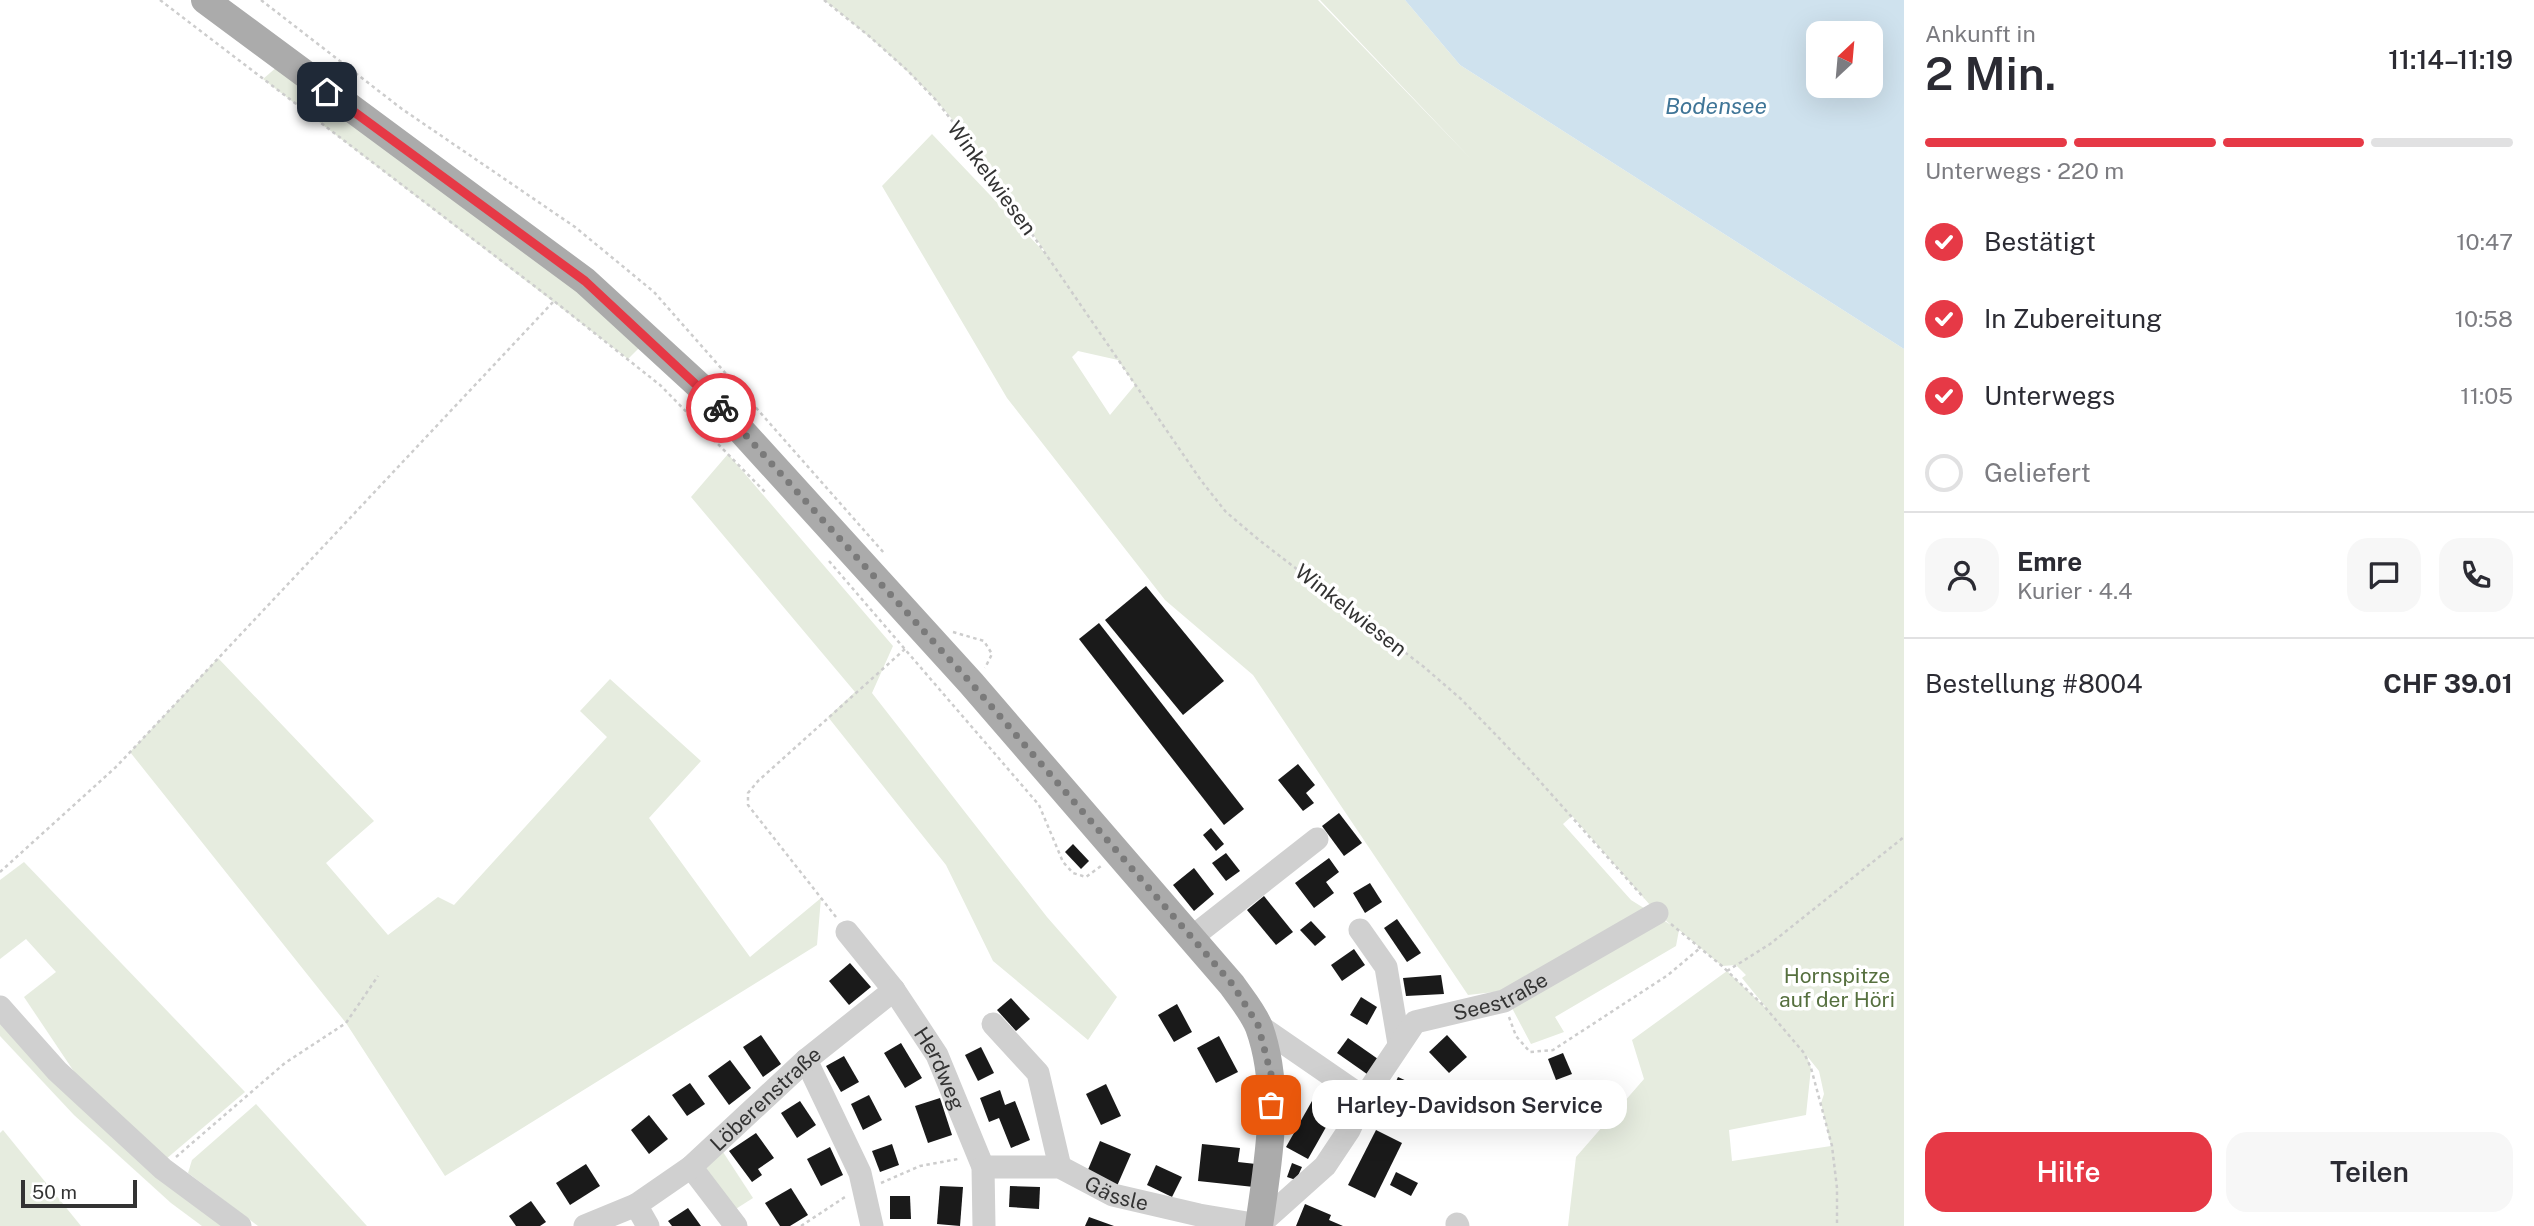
<!DOCTYPE html>
<html lang="de">
<head>
<meta charset="utf-8">
<style>
	body { margin:0; font-family:"Public Sans",sans-serif; background:#f7f7f7; color:#2b2b33; height:100vh; display:flex; flex-direction:column; font-size:26px; white-space:nowrap }
	* { box-sizing:border-box; margin:0 }
	p { font-size:23px; color:#7c7c81 }
	.icon { flex:none; width:38px; height:38px; fill:none; stroke:currentColor; stroke-width:2; stroke-linecap:round; stroke-linejoin:round }
	.map { position:relative; flex:1; overflow:hidden }
	.drawer { display:flex; flex-direction:column; background:#fff; width:630px }
	.drawer>* { flex:none }
	.needle { width:46px; rotate:26deg }
	.buttons { position:absolute; left:1806px; top:21px; display:grid; gap:14px }
	.buttons a { display:grid; place-items:center; width:77px; height:77px; border-radius:14px; background:#fff; box-shadow:0 7px 28px #0002; font-size:35px }
	.scale { position:absolute; left:21px; bottom:18px; width:116px; box-sizing:border-box; padding-left:7px; border:4px solid #333; border-top:0; font-size:19px; line-height:24px; white-space:nowrap; color:#333; -webkit-text-stroke:5px #fff; paint-order:stroke }
	.pin { position:absolute; display:grid; place-items:center; width:60px; height:60px; color:#fff; margin:-30px; border-radius:14px; box-shadow:0 4px 10px #0006 }
	.courier { position:absolute; display:grid; place-items:center; width:70px; height:70px; margin:-35px; border:5px solid #e63946; border-radius:50%; background:#fff; color:#222; box-shadow:0 2px 9px #0007 }
	.bubble { position:absolute; height:49px; border-radius:21px; background:#fff; box-shadow:0 7px 28px #0002; font-size:23px; font-weight:600; line-height:49px; text-align:center }
	.head em { font-style:normal; font-weight:600 }
	.head div { display:flex; flex-direction:column-reverse }
	.head { display:flex; align-items:center; justify-content:space-between; height:119px; padding:0 21px }
	h1 { font-size:46px; font-weight:600; line-height:52px }
	.bar { display:grid; grid-template-columns:repeat(4,1fr); gap:10px 7px; align-content:center; height:84px; padding:0 21px }
	.bar i { height:9px; border-radius:5px; background:#e1e1e2 }
	.bar .on { background:#e63946 }
	.bar p { grid-column:span 4 }
	.line { display:flex; align-items:center; gap:18px; padding:0 21px; border-top:2px solid #e1e1e2 }
	.line div { flex:1 }
	.round { display:grid; place-items:center; flex:none; width:74px; height:74px; border-radius:21px; background:#f7f7f7 }
	ol { padding:0 21px; list-style:none }
	li { display:flex; align-items:center; gap:21px; height:77px }
	li p { margin-inline-start:auto }
	li .icon { padding:7px; border-radius:50%; background:#e63946; color:#fff; stroke-width:4 }
	li:last-child { color:#7c7c81 }
	li i { width:38px; height:38px; border:4px solid #e1e1e2; border-radius:50% }
	.cta { display:flex; gap:14px; margin-top:auto; padding:14px 21px }
	.cta a { flex:1; height:80px; border-radius:21px; background:#e63946; color:#fff; font-size:28px; font-weight:600; line-height:80px; text-align:center }
	.cta a+a { background:#f7f7f7; color:#2b2b33 }
	main { display:flex; flex:1; min-height:0 }
	.map>svg:first-child { display:block }
	.green { fill:#e6ecdf; fill-rule:evenodd }
	.water { fill:#cfe2ee; fill-rule:evenodd }
	.building { fill:#1a1a1a }
	.lines { fill:none; stroke-linecap:round; stroke-linejoin:round }
	.path { stroke:#cdcdcd; stroke-width:2.5; stroke-dasharray:3.5 3.5; stroke-linecap:butt }
	.minor { stroke:#d0d0d0; stroke-width:23 }
	.major { stroke:#ababab; stroke-width:28 }
	.done { stroke:#7a7a7a; stroke-width:7; stroke-dasharray:0 12.6 }
	.route { stroke:#e63946; stroke-width:9 }
	.labels { text-anchor:middle; dominant-baseline:central; stroke-width:7; stroke-linejoin:round; paint-order:stroke }
	.street-label { font-size:21px; fill:#333; stroke:#fff }
	.park-label { font-size:21px; fill:#56703f; stroke:#fff }
	.water-label { font-size:23px; font-style:italic; fill:#3f7597; stroke:#fff }
</style>
</head>
<body>
<main>
<div class="map">
<svg width="1904" height="1226" viewBox="0 0 1904 1226">
	<rect width="100%" height="100%" fill="#fff"/>
	<g class="green">
		<path d="M824,0H1318L1472,160L1320,0H1405L1460,65L1904,349V1226H1568L1576,1157L1644,1079L1632,1040L1727,971L1768,1010L1742,978L1746,975L1736,965L1722,966L1679,930L1676,946L1555,1017L1564,1032L1531,1044L1503,991L1468,995L1253,675L1165,600L1007,398L882,186L932,134L1047,255C1011,202 976,144 933,97C899,61 862,30 824,0ZM1078,351L1118,360L1135,385L1110,415L1072,357ZM1572,816L1657,913L1671,925L1631,900L1563,824ZM1807,1056L1819,1071L1824,1094L1821,1103L1831,1146L1732,1161L1729,1130L1806,1115L1811,1068Z"/>
		<polygon points="285,60 648,339 628,359 263,79"/>
		<polygon points="728,454 893,646 872,693 1047,917 1117,997 1088,1040 993,961 946,865 828,717 855,692 691,497"/>
		<polygon points="218,658 374,821 326,863 388,935 438,897 454,905 607,737 580,711 610,679 701,761 649,818 750,957 821,898 817,945 445,1176 346,1023 130,752"/>
		<polygon points="24,862 245,1092 166,1159 81,1082 24,997 56,972 26,939 0,959 0,880"/>
		<polygon points="0,1016 229,1226 202,1226 171,1203 74,1115 0,1036"/>
		<polygon points="256,1104 367,1226 258,1226 188,1173 192,1160"/>
		<polygon points="3,1130 81,1226 0,1226 0,1133"/>
		<polygon points="723,1152 753,1198 731,1212 698,1168"/>
	</g>
	<path class="water" d="M1405,0H1904V349L1460,65ZM1818,33H1871V86H1818Z"/>
	<g class="building">
		<polygon points="1146,586 1224,681 1183,715 1105,620"/>
		<polygon points="1099,623 1244,809 1224,825 1079,639"/>
		<polygon points="1298,764 1315,785 1306,793 1314,803 1303,811 1278,780"/>
		<polygon points="1339,813 1362,843 1344,856 1322,826"/>
		<polygon points="1211,828 1224,844 1216,851 1203,835"/>
		<polygon points="1073,844 1089,861 1081,869 1065,852"/>
		<polygon points="1226,853 1240,871 1226,881 1212,863"/>
		<polygon points="1329,858 1339,872 1326,882 1334,893 1314,908 1295,883"/>
		<polygon points="1194,868 1214,894 1194,911 1173,885"/>
		<polygon points="1370,883 1382,902 1365,913 1353,893"/>
		<polygon points="1264,896 1293,932 1276,945 1247,910"/>
		<polygon points="1397,919 1421,953 1407,962 1384,928"/>
		<polygon points="1311,921 1326,937 1315,946 1300,930"/>
		<polygon points="1354,949 1365,965 1342,981 1331,965"/>
		<polygon points="850,963 871,987 849,1005 829,981"/>
		<polygon points="1441,975 1444,994 1406,996 1403,978"/>
		<polygon points="1361,997 1377,1007 1367,1025 1350,1015"/>
		<polygon points="1011,998 1030,1019 1016,1031 997,1010"/>
		<polygon points="1177,1004 1192,1032 1174,1042 1158,1015"/>
		<polygon points="761,1035 781,1064 763,1077 743,1047"/>
		<polygon points="1447,1035 1467,1057 1449,1073 1429,1052"/>
		<polygon points="1219,1036 1238,1072 1216,1083 1197,1048"/>
		<polygon points="1348,1038 1378,1059 1367,1074 1337,1053"/>
		<polygon points="901,1043 922,1078 905,1088 884,1053"/>
		<polygon points="981,1047 994,1073 978,1081 965,1055"/>
		<polygon points="1563,1053 1572,1074 1556,1080 1548,1059"/>
		<polygon points="844,1056 859,1082 841,1092 826,1066"/>
		<polygon points="730,1060 751,1088 729,1105 708,1076"/>
		<polygon points="1398,1077 1422,1088 1411,1112 1387,1101"/>
		<polygon points="690,1083 705,1104 687,1116 672,1095"/>
		<polygon points="1106,1084 1121,1116 1101,1125 1086,1094"/>
		<polygon points="1000,1090 1005,1105 1015,1101 1030,1140 1011,1148 999,1118 989,1122 980,1098"/>
		<polygon points="869,1095 882,1120 863,1130 851,1104"/>
		<polygon points="940,1098 952,1135 928,1143 915,1106"/>
		<polygon points="800,1101 816,1125 797,1138 781,1113"/>
		<polygon points="1312,1101 1334,1113 1308,1159 1286,1147"/>
		<polygon points="649,1115 668,1139 649,1154 631,1130"/>
		<polygon points="1376,1130 1402,1143 1375,1198 1348,1185"/>
		<polygon points="756,1133 774,1158 758,1169 762,1175 752,1182 729,1151"/>
		<polygon points="1100,1141 1131,1154 1117,1186 1087,1172"/>
		<polygon points="892,1144 899,1165 880,1172 872,1151"/>
		<polygon points="1202,1144 1240,1148 1238,1162 1256,1164 1254,1187 1198,1181"/>
		<polygon points="830,1147 843,1175 821,1186 807,1159"/>
		<polygon points="1292,1163 1302,1167 1296,1180 1287,1177"/>
		<polygon points="586,1164 600,1186 570,1205 556,1183"/>
		<polygon points="1156,1165 1182,1177 1172,1197 1147,1185"/>
		<polygon points="1396,1172 1418,1183 1411,1196 1390,1185"/>
		<polygon points="940,1186 963,1187 960,1226 937,1224"/>
		<polygon points="1010,1186 1040,1187 1039,1209 1009,1207"/>
		<polygon points="791,1188 808,1215 790,1226 780,1226 765,1203"/>
		<polygon points="890,1196 910,1196 911,1219 890,1219"/>
		<polygon points="531,1201 546,1222 540,1226 516,1226 509,1216"/>
		<polygon points="1305,1204 1331,1215 1329,1220 1343,1226 1296,1226"/>
		<polygon points="688,1208 701,1226 672,1226 668,1221"/>
		<polygon points="1089,1217 1114,1226 1085,1226"/>
	</g>
	<g class="lines">
		<g class="path">
			<polyline points="160,0 554,301 660,385 765,492"/>
			<polyline points="261,0 402,109 575,227 654,292 884,553"/>
			<polyline points="824,0 869,36 907,70 935,99 973,148 1200,479 1226,512 1259,540 1424,667 1461,699 1528,768 1644,898"/>
			<polyline points="829,561 1039,805 1063,862 1073,873 1086,877 1101,866"/>
			<polyline points="953,632 984,641 992,654 985,668"/>
			<polyline points="0,872 117,766 554,301"/>
			<polyline points="836,917 748,805 748,793 758,781 905,649"/>
			<polyline points="1671,924 1722,966 1764,1006 1804,1053 1811,1068 1832,1146 1837,1188 1837,1226"/>
			<polyline points="1727,971 1770,944 1904,837"/>
			<polyline points="1509,1017 1516,1036 1530,1052 1553,1050 1668,975 1700,948"/>
			<polyline points="176,1157 285,1063 346,1023 378,976"/>
			<polyline points="881,1183 920,1166 958,1159"/>
			<polyline points="801,1226 845,1197"/>
		</g>
		<g class="minor">
			<polyline points="1360,930 1386,967 1399,1044"/>
			<path id="s1" d="M847,932L894,990L937,1055L983,1167L984,1226"/>
			<polyline points="1191,938 1317,839"/>
			<polyline points="0,1007 57,1071 163,1169 240,1226"/>
			<polyline points="993,1024 1038,1073 1060,1167"/>
			<polyline points="1258,1025 1364,1098"/>
			<polyline points="806,1060 860,1173 872,1226"/>
			<polyline points="691,1167 736,1226"/>
			<path id="s2" d="M983,1167H1060L1113,1195L1199,1215L1259,1225L1325,1166L1349,1130L1364,1098L1415,1022L1504,1001L1657,913"/>
			<path id="s3" d="M636,1205L691,1167L806,1060L894,990"/>
			<polyline points="1457,1224 1458,1226"/>
			<polyline points="585,1226 636,1205 648,1226"/>
		</g>
		<path class="major" d="M205,0L585,281L707,393L971,683L1232,985C1241,998 1253,1012 1259,1027C1282,1091 1268,1160 1259,1226"/>
	</g>
	<g class="lines">
		<polyline class="done" points="721,408 971,683 1233,985 1258,1025 1272,1078 1271,1105"/>
		<polyline class="route" points="327,92 585,281 721,408"/>
	</g>
	<g class="labels">
		<g class="street-label">
			<text transform="translate(992 178) rotate(54)">Winkelwiesen</text>
			<text transform="translate(1351 610) rotate(38)">Winkelwiesen</text>
			<text stroke="none"><textPath href="#s2" startOffset="634">Seestraße</textPath></text>
			<text stroke="none"><textPath href="#s1" startOffset="166">Herdweg</textPath></text>
			<text stroke="none"><textPath href="#s3" startOffset="168">Löberenstraße</textPath></text>
			<text stroke="none"><textPath href="#s2" startOffset="140">Gässle</textPath></text>
		</g>
		<g class="park-label">
			<text x="1837" y="975">Hornspitze<tspan x="1837" dy="24">auf der Höri</tspan></text>
		</g>
		<g class="water-label">
			<text x="1716" y="105">Bodensee</text>
		</g>
	</g>
</svg>
<div class="buttons">
<a><svg class="needle" viewBox="-14 -14 28 28"><path d="M0-13l5 13h-10z" fill="#e53935"/><path d="M0 13l5-13h-10z" fill="#7c7c81"/></svg></a>
</div>
<div class="scale">50 m</div>
<div class="pin" style="left:1271px;top:1105px;background:#ea580c"><svg class="icon" aria-label="bag" viewBox="0 0 24 24"><path d="M5 8h14l-1 12H6zM9 8a3 3 0 0 1 6 0"/></svg></div>
<div class="pin" style="left:327px;top:92px;background:#1f2937"><svg class="icon" aria-label="home" viewBox="0 0 24 24"><path d="M3 11l9-7 9 7M6 9v11h12V9"/></svg></div>
<div class="courier" style="left:721px;top:408px"><svg class="icon" aria-label="bike" viewBox="0 0 24 24"><circle cx="6" cy="16" r="4"/><circle cx="18" cy="16" r="4"/><path d="M6 16l4-8h5l3 8M10 8l3 8H6M13 5h3"/></svg></div>
<div class="bubble" style="left:1312px;top:1080px;width:315px">Harley-Davidson Service</div>
</div>
<section class="drawer">
<div class="head"><div><h1>2 Min.</h1><p>Ankunft in</p></div><em>11:14–11:19</em></div>
<div class="bar"><i class="on"></i><i class="on"></i><i class="on"></i><i></i><p>Unterwegs · 220 m</p></div>
<ol>
<li><svg class="icon" aria-label="check" viewBox="0 0 24 24"><path d="M5 12l5 5 9-10"/></svg>Bestätigt<p>10:47</p></li>
<li><svg class="icon" aria-label="check" viewBox="0 0 24 24"><path d="M5 12l5 5 9-10"/></svg>In Zubereitung<p>10:58</p></li>
<li><svg class="icon" aria-label="check" viewBox="0 0 24 24"><path d="M5 12l5 5 9-10"/></svg>Unterwegs<p>11:05</p></li>
<li><i></i>Geliefert</li>
</ol>
<div class="line" style="height:126px"><a class="round"><svg class="icon" aria-label="person" viewBox="0 0 24 24"><circle cx="12" cy="8" r="4"/><path d="M4 21q1-7 8-7t8 7"/></svg></a><div><b>Emre</b><p>Kurier · 4.4</p></div><a class="round"><svg class="icon" aria-label="chat" viewBox="0 0 24 24"><path d="M4 5h16v11H9l-5 4z"/></svg></a><a class="round"><svg class="icon" aria-label="phone" viewBox="0 0 24 24"><path d="M5 4h4l2 5-3 2q2 4 5 5l2-3 5 2v4C11 20 4 13 5 4z"/></svg></a></div>
<div class="line" style="height:91px"><div>Bestellung #8004</div><b>CHF 39.01</b></div>
<div class="cta"><a>Hilfe</a><a>Teilen</a></div>
</section>
</main>
</body>
</html>
